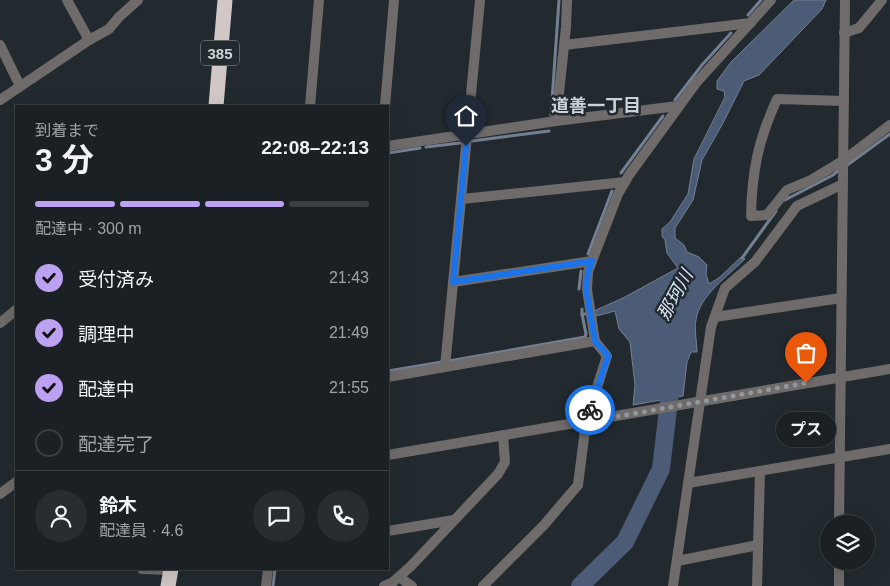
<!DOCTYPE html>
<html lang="ja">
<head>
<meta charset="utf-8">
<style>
	body { margin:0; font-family:Arial,"Noto Sans JP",sans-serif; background:#272d30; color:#f1f3f6; height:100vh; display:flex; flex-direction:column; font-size:19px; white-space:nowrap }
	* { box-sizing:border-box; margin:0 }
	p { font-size:16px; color:#9fa3a6 }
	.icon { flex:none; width:28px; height:28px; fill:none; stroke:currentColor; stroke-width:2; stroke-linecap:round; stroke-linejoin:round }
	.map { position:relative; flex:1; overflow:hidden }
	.side { position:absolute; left:15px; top:105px; width:374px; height:465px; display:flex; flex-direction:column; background:#1a2023; border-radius:0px; box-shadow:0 5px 20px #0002,0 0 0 1px #383e41 }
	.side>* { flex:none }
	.tools { position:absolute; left:820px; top:515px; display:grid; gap:10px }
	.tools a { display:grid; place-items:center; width:55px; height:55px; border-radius:50%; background:#1a2023; box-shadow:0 5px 20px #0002,0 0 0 1px #383e41; font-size:25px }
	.pin { position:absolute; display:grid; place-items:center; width:42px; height:42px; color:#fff; margin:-51px -21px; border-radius:50% 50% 50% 0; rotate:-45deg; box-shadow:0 0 5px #0007 }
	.pin .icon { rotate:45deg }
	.courier { position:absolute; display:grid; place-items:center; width:50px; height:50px; margin:-25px; border:4px solid #1a73e8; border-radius:50%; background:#fff; color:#222; box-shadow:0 1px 6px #0007 }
	.bubble { position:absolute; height:35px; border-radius:18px; background:#1a2023; box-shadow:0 5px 20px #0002,0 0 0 1px #383e41; font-size:16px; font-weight:700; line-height:35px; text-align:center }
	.summary em { font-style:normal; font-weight:700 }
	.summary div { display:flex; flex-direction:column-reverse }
	.summary { display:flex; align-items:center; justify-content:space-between; height:85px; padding:0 20px }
	h1 { font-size:32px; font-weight:700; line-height:38px }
	.bar { display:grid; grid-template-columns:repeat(4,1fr); gap:8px 5px; align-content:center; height:60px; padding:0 20px }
	.bar i { height:6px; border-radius:4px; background:#383e41 }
	.bar .active { background:#bca0f2 }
	.bar p { grid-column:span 4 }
	.line { display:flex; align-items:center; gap:12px; padding:0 20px; border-top:1px solid #383e41 }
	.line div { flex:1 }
	.round { display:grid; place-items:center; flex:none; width:52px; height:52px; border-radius:26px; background:#272d30 }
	ol { padding:0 20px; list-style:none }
	li { display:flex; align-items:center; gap:15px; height:55px }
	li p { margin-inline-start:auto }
	li .icon { padding:5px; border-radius:50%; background:#bca0f2; color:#111; stroke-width:4 }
	li:last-child { color:#9fa3a6 }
	li i { width:28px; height:28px; border:2px solid #383e41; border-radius:50% }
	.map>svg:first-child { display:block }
	.water { fill:#4c5b76; stroke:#737f92 }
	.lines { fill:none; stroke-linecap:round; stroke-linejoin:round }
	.stream { stroke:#737f92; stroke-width:3 }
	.river { stroke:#4c5b76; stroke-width:18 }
	.minor { stroke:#6f6b6b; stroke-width:10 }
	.highway { stroke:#d2c7c7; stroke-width:15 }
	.done { stroke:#92979b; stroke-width:5; stroke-dasharray:0 9 }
	.route { stroke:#1a73e8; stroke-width:6 }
	.labels { text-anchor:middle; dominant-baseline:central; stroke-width:5; stroke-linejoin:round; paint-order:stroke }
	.shield { fill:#232a2f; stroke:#9aa0a3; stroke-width:1 }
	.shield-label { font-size:15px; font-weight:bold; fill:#cdd2d5 }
	.neighbourhood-label { font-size:18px; font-weight:bold; fill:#cad3d9; stroke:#232a2f }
	.water-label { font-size:18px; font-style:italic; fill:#d8e4f9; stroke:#232a2f }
</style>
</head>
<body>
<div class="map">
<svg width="890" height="586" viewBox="0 0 890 586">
	<rect width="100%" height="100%" fill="#232a2f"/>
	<path class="water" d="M794,0H826L822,9L759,75L744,81L723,123L702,160L693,200L675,228V238L684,245L687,252L699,257L707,265L706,274L709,284L720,277L742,256L745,259C729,275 699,296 696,320C694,330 697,342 697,352H691L687,362L683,396L633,405L635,385L630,342L619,329L615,311L596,316L594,311L623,298L678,268L667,253L665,240L662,236V229L670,222L688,194L694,159L725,97L724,91L717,89V81L731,62Z"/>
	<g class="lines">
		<g class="stream">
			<polyline points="748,15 761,0"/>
			<polyline points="675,100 702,65 731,33"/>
			<polyline points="551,115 559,0"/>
			<polyline points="472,141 549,131"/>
			<polyline points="426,147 460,143"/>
			<polyline points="388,153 420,148"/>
			<polyline points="846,166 890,134"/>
			<polyline points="621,173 663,116"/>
			<polyline points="785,200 833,175 840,169"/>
			<polyline points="588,254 612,191"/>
			<polyline points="742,258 776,211"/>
			<polyline points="579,289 581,271"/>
			<polyline points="582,309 582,314"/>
			<polyline points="449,361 585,337 586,334 582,314 585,314"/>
			<polyline points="388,371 442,362"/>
			<polyline points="273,586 275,569"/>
		</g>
		<polyline class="river" points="580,586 625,542 661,469 671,383 669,375"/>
		<g class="minor">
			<polyline points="67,0 89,40 109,29 119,17 138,0"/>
			<polyline points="844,33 859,28 882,0"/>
			<polyline points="0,45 20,86"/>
			<polyline points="564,45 751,23"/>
			<polyline points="0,100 89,40"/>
			<path d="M844,101L777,99C758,141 752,171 751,216L767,215L787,190L811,180L844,160L890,125"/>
			<polyline points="310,106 319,0"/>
			<polyline points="385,106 394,0"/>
			<polyline points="556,121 566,27 567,0"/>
			<polyline points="388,146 556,121 678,106"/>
			<polyline points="462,199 625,182"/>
			<polyline points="453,282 592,261"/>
			<polyline points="715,317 841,298"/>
			<polyline points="0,323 16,310"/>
			<polyline points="445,367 480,0"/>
			<polyline points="388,377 595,341"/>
			<polyline points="388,455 890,369"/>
			<polyline points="688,483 890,449"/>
			<polyline points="0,494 16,482"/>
			<polyline points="839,524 845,0"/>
			<polyline points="388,531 454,520"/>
			<polyline points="677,561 758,545"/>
			<polyline points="142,569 171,570"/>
			<polyline points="399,577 412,586"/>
			<polyline points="266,586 268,569"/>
			<polyline points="384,586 393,582 411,566 498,474 505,462 503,435"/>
			<polyline points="483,586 544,525 578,485 586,422 607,356 595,341 587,289 588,272 592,261 618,194 629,175 696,83 771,0"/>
			<polyline points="673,586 711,327 725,288 755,262 797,206 843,184"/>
			<polyline points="757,586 760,471"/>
			<polyline points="839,586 839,561"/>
		</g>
		<g class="highway">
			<polyline points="216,106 225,0"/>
			<polyline points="168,586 171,569"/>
		</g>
	</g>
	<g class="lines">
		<polyline class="done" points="590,410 586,422 806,383"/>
		<polyline class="route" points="466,146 453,282 592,261 588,272 586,289 595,341 608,356 590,410"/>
	</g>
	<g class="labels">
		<rect class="shield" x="201" y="40.5" width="38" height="25" rx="4"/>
		<g class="shield-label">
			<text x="220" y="53">385</text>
		</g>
		<g class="neighbourhood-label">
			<text x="596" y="106">道善一丁目</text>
		</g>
		<g class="water-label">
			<text transform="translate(675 295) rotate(-61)">那珂川</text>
		</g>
	</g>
</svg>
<div class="tools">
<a><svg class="icon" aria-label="layers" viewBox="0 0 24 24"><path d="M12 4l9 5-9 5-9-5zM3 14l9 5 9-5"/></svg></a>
</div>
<div class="pin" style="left:806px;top:383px;background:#ea580c"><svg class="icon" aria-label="bag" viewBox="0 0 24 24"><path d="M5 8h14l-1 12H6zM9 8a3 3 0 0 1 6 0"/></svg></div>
<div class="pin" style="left:466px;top:146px;background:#1f2937"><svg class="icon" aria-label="home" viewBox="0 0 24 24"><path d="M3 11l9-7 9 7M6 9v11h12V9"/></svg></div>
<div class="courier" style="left:590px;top:410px"><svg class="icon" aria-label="bike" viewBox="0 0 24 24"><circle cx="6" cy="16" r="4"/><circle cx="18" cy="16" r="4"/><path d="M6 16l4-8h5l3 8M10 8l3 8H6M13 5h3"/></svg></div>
<div class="bubble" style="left:776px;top:412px;width:60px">プス</div>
<section class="side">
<div class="summary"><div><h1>3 分</h1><p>到着まで</p></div><em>22:08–22:13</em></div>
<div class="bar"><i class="active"></i><i class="active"></i><i class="active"></i><i></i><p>配達中 · 300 m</p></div>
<ol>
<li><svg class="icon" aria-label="check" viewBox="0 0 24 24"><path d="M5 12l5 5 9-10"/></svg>受付済み<p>21:43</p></li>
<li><svg class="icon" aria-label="check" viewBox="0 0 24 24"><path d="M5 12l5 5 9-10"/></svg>調理中<p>21:49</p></li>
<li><svg class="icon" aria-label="check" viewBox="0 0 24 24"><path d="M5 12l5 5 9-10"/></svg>配達中<p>21:55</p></li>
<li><i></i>配達完了</li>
</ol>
<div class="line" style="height:90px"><a class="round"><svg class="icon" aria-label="person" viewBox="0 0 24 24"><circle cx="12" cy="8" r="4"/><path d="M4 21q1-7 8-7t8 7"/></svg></a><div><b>鈴木</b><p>配達員 · 4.6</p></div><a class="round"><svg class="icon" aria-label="chat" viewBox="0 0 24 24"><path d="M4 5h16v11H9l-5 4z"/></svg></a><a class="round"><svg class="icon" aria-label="phone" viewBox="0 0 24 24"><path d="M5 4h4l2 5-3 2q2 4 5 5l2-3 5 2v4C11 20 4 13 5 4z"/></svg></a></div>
</section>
</div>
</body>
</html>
